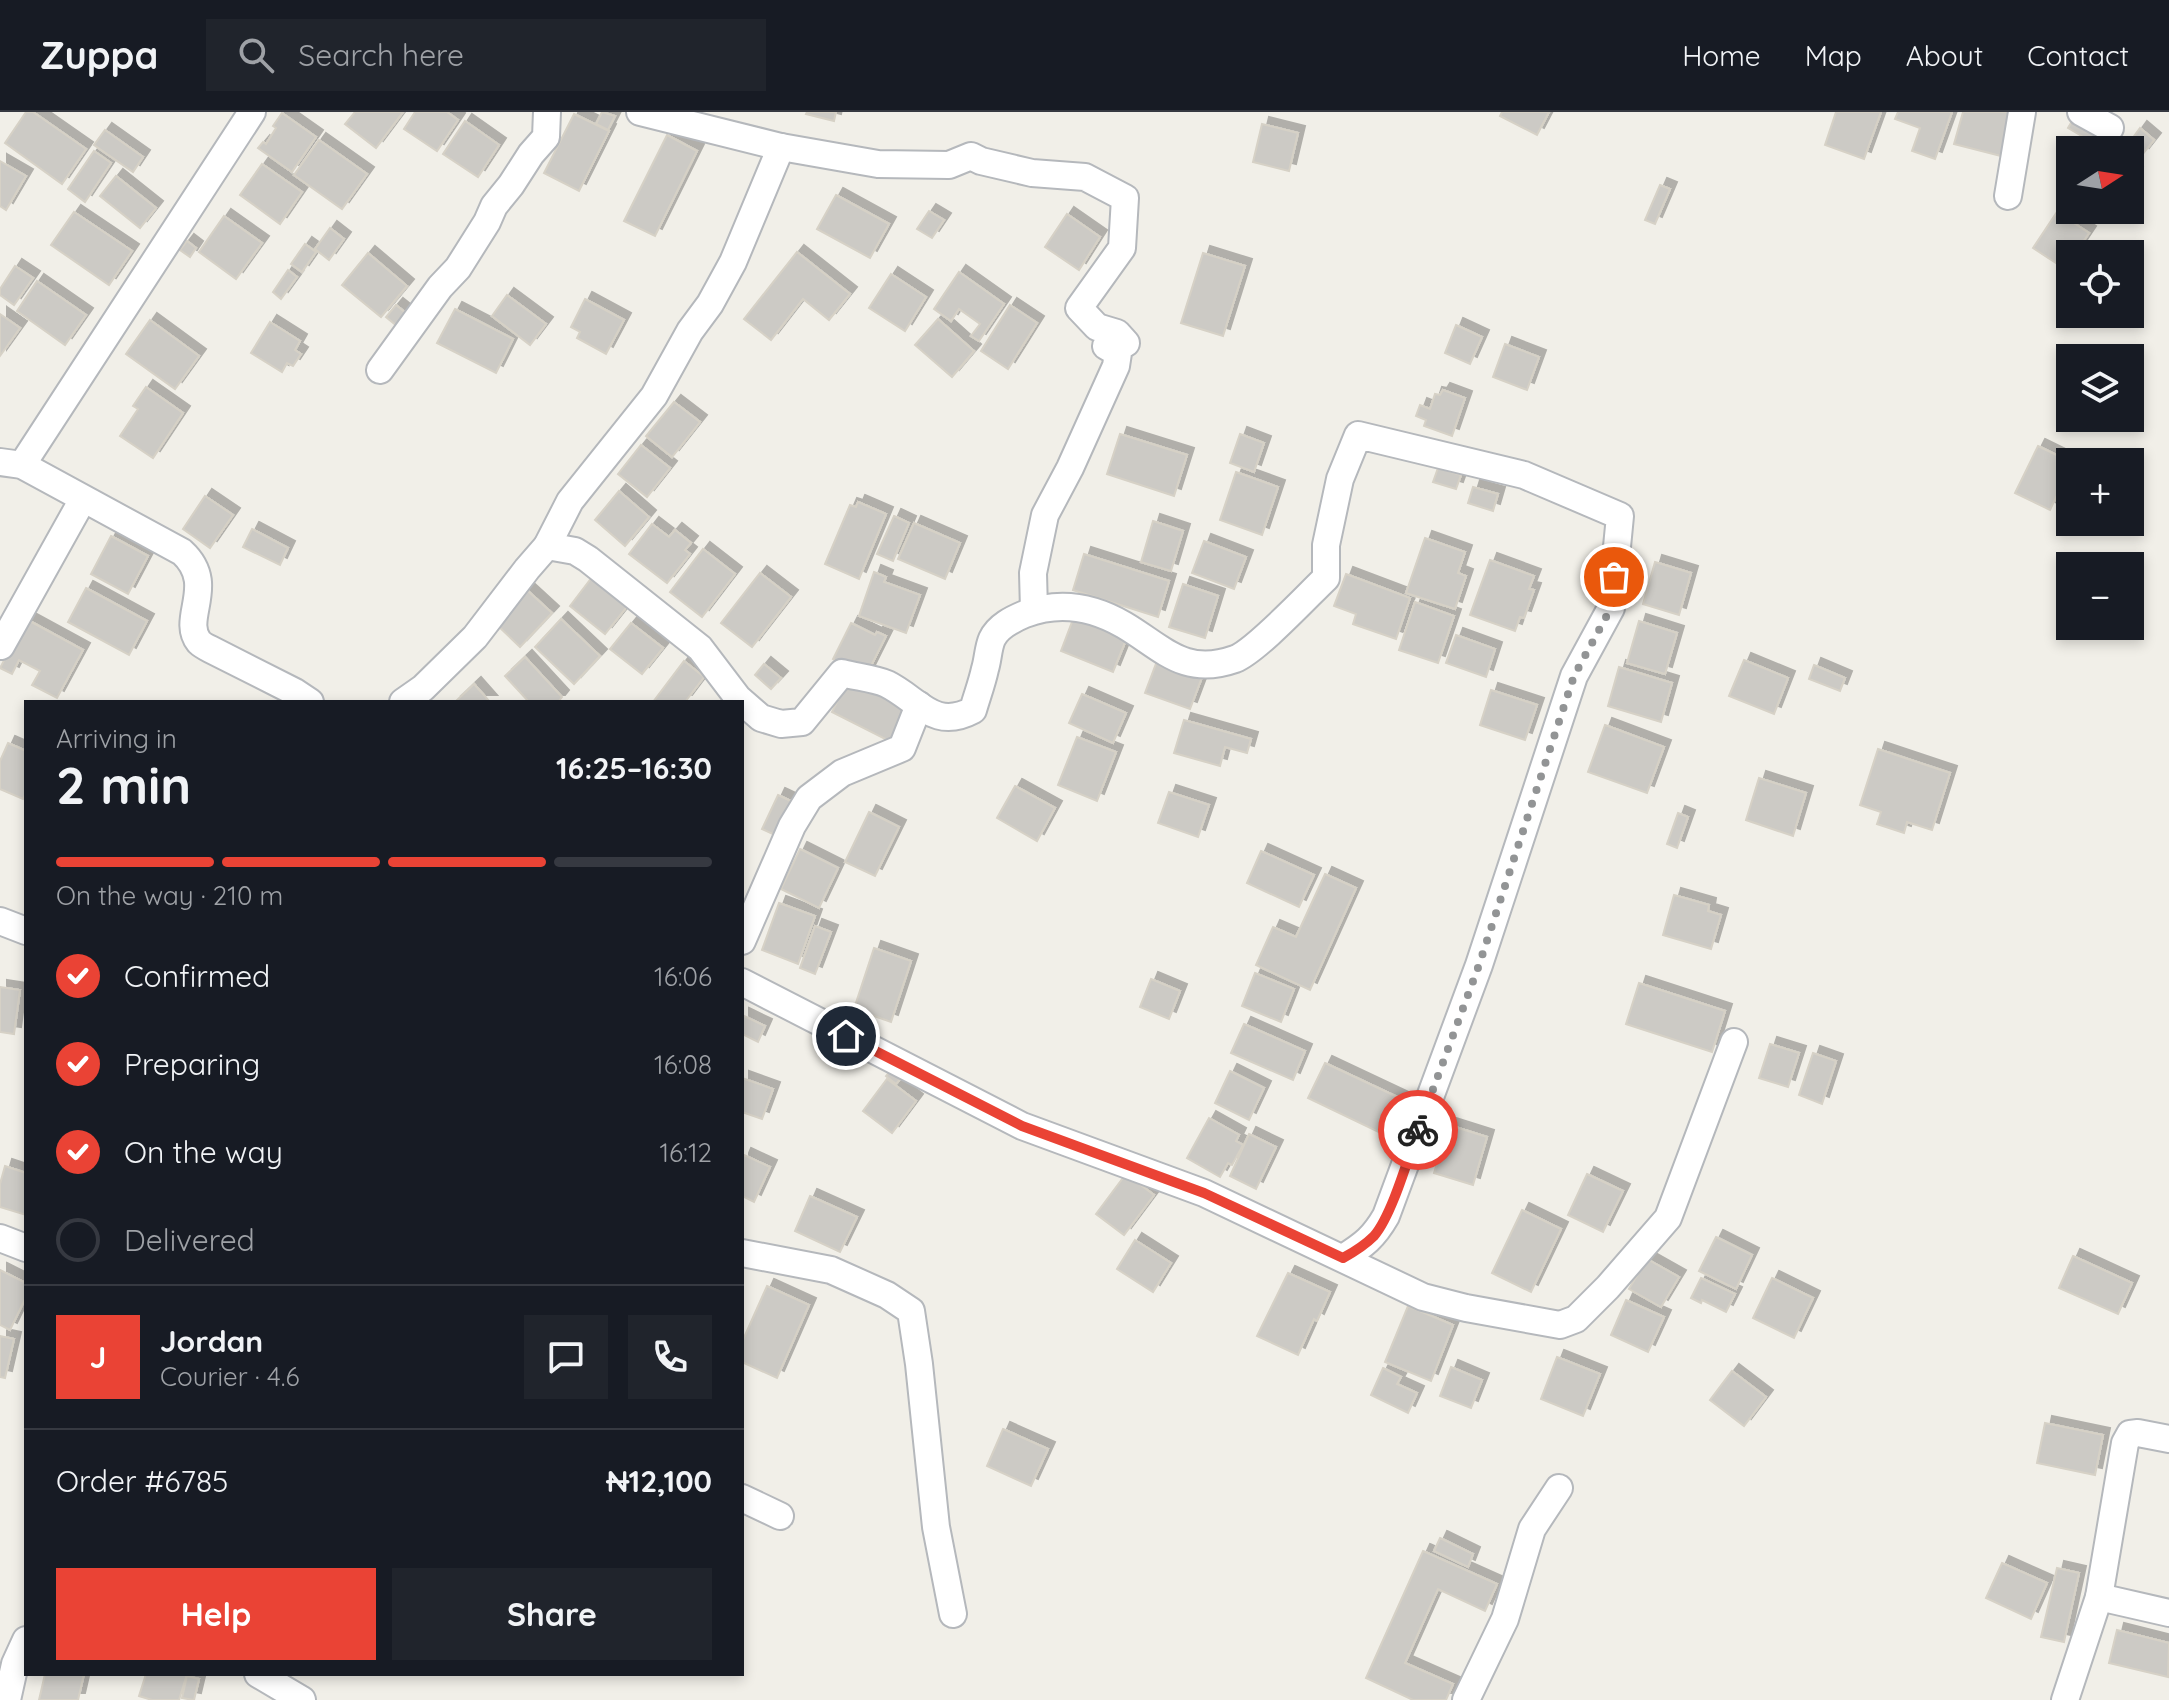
<!DOCTYPE html>
<html lang="en">
<head>
<meta charset="utf-8">
<style>
	body { margin:0; font-family:Quicksand,sans-serif; background:#20242c; color:#f1f3f6; height:100vh; display:flex; flex-direction:column; font-size:30px; white-space:nowrap }
	* { box-sizing:border-box; margin:0 }
	p { font-size:26px; color:#9ea1a6 }
	.icon { flex:none; width:44px; height:44px; fill:none; stroke:currentColor; stroke-width:2; stroke-linecap:round; stroke-linejoin:round }
	.map { position:relative; flex:1; overflow:hidden }
	.details { position:absolute; left:24px; top:588px; width:720px; height:976px; display:flex; flex-direction:column; background:#171b24; border-radius:0px; box-shadow:0 4px 12px #0003 }
	.details>* { flex:none }
	.needle { width:52px; rotate:78deg }
	.tools { position:absolute; left:2056px; top:24px; display:grid; gap:16px }
	.tools a { display:grid; place-items:center; width:88px; height:88px; border-radius:0px; background:#171b24; box-shadow:0 4px 12px #0003; font-size:40px }
	.pin { position:absolute; display:grid; place-items:center; width:68px; height:68px; color:#fff; margin:-34px; border:4px solid #fff; border-radius:50%; box-shadow:0 2px 8px #0007 }
	.courier { position:absolute; display:grid; place-items:center; width:80px; height:80px; margin:-40px; border:6px solid #ea4335; border-radius:50%; background:#fff; color:#222; box-shadow:0 2px 10px #0007 }
	.overview em { font-style:normal; font-weight:700 }
	.overview div { display:flex; flex-direction:column-reverse }
	.overview { display:flex; align-items:center; justify-content:space-between; height:136px; padding:0 32px }
	h1 { font-size:52px; font-weight:700; line-height:60px }
	.bar { display:grid; grid-template-columns:repeat(4,1fr); gap:12px 8px; align-content:center; height:96px; padding:0 32px }
	.bar i { height:10px; border-radius:6px; background:#363941 }
	.bar .current { background:#ea4335 }
	.bar p { grid-column:span 4 }
	.line { display:flex; align-items:center; gap:20px; padding:0 32px; border-top:2px solid #363941 }
	.line div { flex:1 }
	.round { display:grid; place-items:center; flex:none; width:84px; height:84px; border-radius:0px; background:#20242c }
	ol { padding:0 32px; list-style:none }
	li { display:flex; align-items:center; gap:24px; height:88px }
	li p { margin-inline-start:auto }
	li .icon { padding:8px; border-radius:50%; background:#ea4335; color:#fff; stroke-width:4 }
	li:last-child { color:#9ea1a6 }
	li i { width:44px; height:44px; border:4px solid #363941; border-radius:50% }
	.action { display:flex; gap:16px; margin-top:auto; padding:16px 32px }
	.action a { flex:1; height:92px; border-radius:0px; background:#ea4335; color:#fff; font-size:32px; font-weight:700; line-height:92px; text-align:center }
	.action a+a { background:#20242c; color:#f1f3f6 }
	header { display:flex; align-items:center; gap:48px; box-sizing:border-box; height:112px; padding:0 40px; background:#171b24; border-bottom:2px solid #363941 }
	header strong { font-size:38px }
	nav { display:flex; gap:44px; margin-inline-start:auto; font-size:28px }
	.search { width:560px; height:72px; background:#20242c; display:flex; align-items:center; gap:20px; box-sizing:border-box; padding:0 28px; border-radius:0px; color:#9ea1a6; font-size:30px }
	.map>svg:first-child { display:block }
	.building { fill:#cccac5; stroke:#d6d1c6; stroke-width:2; filter:url(#shadow) }
	.lines { fill:none; stroke-linecap:round; stroke-linejoin:round }
	.minor-casing { stroke:#b5b8bc; stroke-width:30 }
	.minor { stroke:#fff; stroke-width:26 }
	.done { stroke:#929495; stroke-width:8; stroke-dasharray:0 14.4 }
	.route { stroke:#ea4335; stroke-width:10 }
</style>
</head>
<body>
<header>
<strong>Zuppa</strong>
<div class="search"><svg class="icon" aria-label="search" viewBox="0 0 24 24"><circle cx="10" cy="10" r="6"/><path d="M15 15l6 6"/></svg>Search here</div>
<nav><a>Home</a><a>Map</a><a>About</a><a>Contact</a></nav>
</header>
<div class="map">
<svg width="2169" height="1588" viewBox="0 0 2169 1588">
	<defs>
		<filter id="shadow"><feDropShadow dx="7" dy="-7" stdDeviation="0" flood-color="#0004"/></filter>
	</defs>
	<rect width="100%" height="100%" fill="#f1efe8"/>
	<g class="building">
		<polygon points="26,0 33,0 86,37 62,72 5,31"/>
		<polygon points="355,0 403,0 376,36 345,12"/>
		<polygon points="415,0 447,0 458,8 437,39 404,17"/>
		<polygon points="602,0 615,4 608,18 596,12"/>
		<polygon points="807,0 836,0 834,9 806,2"/>
		<polygon points="1502,0 1549,0 1537,23 1500,4"/>
		<polygon points="1836,0 1881,0 1864,47 1825,33"/>
		<polygon points="1898,0 1952,0 1935,47 1912,39 1920,16 1895,7"/>
		<polygon points="1963,0 2012,0 2001,44 1954,32"/>
		<polygon points="282,1 316,25 292,60 258,36 263,30 266,32 276,16 273,14"/>
		<polygon points="2077,1 2104,17 2095,32 2068,16"/>
		<polygon points="574,2 609,19 579,79 544,61"/>
		<polygon points="465,9 499,33 478,65 443,42"/>
		<polygon points="1262,12 1298,21 1289,59 1253,50"/>
		<polygon points="2140,16 2154,28 2142,43 2129,31"/>
		<polygon points="105,18 143,45 133,60 94,33"/>
		<polygon points="667,23 697,39 655,124 624,109"/>
		<polygon points="319,28 367,62 342,97 294,63"/>
		<polygon points="94,39 111,51 85,90 68,77"/>
		<polygon points="0,49 26,64 6,98 0,94"/>
		<polygon points="262,52 302,80 280,112 240,83"/>
		<polygon points="2130,62 2136,62 2134,88 2130,87"/>
		<polygon points="116,64 156,96 140,116 100,84"/>
		<polygon points="1660,73 1670,77 1655,112 1645,108"/>
		<polygon points="836,83 889,112 870,146 817,117"/>
		<polygon points="929,99 944,108 932,126 917,117"/>
		<polygon points="74,100 132,139 109,173 51,133"/>
		<polygon points="2057,100 2089,121 2075,142 2070,142 2070,150 2065,157 2033,136"/>
		<polygon points="1067,102 1100,125 1079,158 1045,135"/>
		<polygon points="224,104 262,131 236,167 199,140"/>
		<polygon points="330,116 344,127 329,148 315,137"/>
		<polygon points="187,129 196,136 190,145 180,138"/>
		<polygon points="305,132 316,140 302,160 291,152"/>
		<polygon points="797,140 850,182 829,208 803,187 771,228 744,207"/>
		<polygon points="368,141 407,174 381,205 342,173"/>
		<polygon points="1203,141 1245,154 1223,224 1181,211"/>
		<polygon points="15,154 33,166 14,193 0,183 0,177"/>
		<polygon points="288,158 297,165 281,187 273,180"/>
		<polygon points="959,160 1004,192 979,229 971,224 980,212 959,197 951,209 934,197"/>
		<polygon points="891,162 926,185 905,219 869,196"/>
		<polygon points="37,169 86,203 65,233 17,199"/>
		<polygon points="507,183 546,212 530,233 492,204"/>
		<polygon points="585,187 624,208 606,242 577,226 580,220 571,215"/>
		<polygon points="396,193 407,202 397,214 386,205"/>
		<polygon points="1010,193 1037,211 1008,257 981,239"/>
		<polygon points="455,197 513,227 496,261 437,231"/>
		<polygon points="0,202 20,216 0,244"/>
		<polygon points="938,207 974,239 952,265 915,233"/>
		<polygon points="150,208 199,244 175,277 126,242"/>
		<polygon points="270,210 300,229 295,238 301,242 293,254 287,251 282,260 251,241"/>
		<polygon points="1456,213 1482,225 1470,252 1445,241"/>
		<polygon points="1505,232 1539,245 1527,278 1493,265"/>
		<polygon points="146,275 183,301 153,346 120,324 138,297 133,294"/>
		<polygon points="1443,278 1465,286 1452,324 1424,314 1426,308 1416,304 1420,293 1430,297 1435,282 1440,283"/>
		<polygon points="674,290 700,310 672,345 646,324"/>
		<polygon points="1120,322 1187,343 1174,384 1107,362"/>
		<polygon points="1240,322 1264,331 1254,360 1230,351"/>
		<polygon points="641,333 670,356 647,385 618,362"/>
		<polygon points="2038,334 2071,350 2070,356 2050,398 2015,381"/>
		<polygon points="1438,356 1461,363 1456,377 1433,370"/>
		<polygon points="1236,360 1278,375 1262,423 1220,408"/>
		<polygon points="1473,375 1498,382 1493,399 1468,391"/>
		<polygon points="619,379 649,405 625,434 595,408"/>
		<polygon points="205,384 233,403 210,436 183,417"/>
		<polygon points="858,390 886,402 859,467 825,452 850,393 856,395"/>
		<polygon points="894,404 909,411 893,449 877,442"/>
		<polygon points="1153,409 1183,419 1171,459 1141,450"/>
		<polygon points="914,411 960,431 945,467 898,447"/>
		<polygon points="652,412 669,425 675,418 691,431 685,438 690,442 667,471 629,442"/>
		<polygon points="252,417 288,436 280,453 243,435"/>
		<polygon points="111,424 148,444 128,482 91,462"/>
		<polygon points="1425,426 1465,440 1458,461 1466,464 1455,497 1406,481"/>
		<polygon points="1204,429 1246,445 1234,477 1192,461"/>
		<polygon points="703,437 735,462 702,505 670,480"/>
		<polygon points="1084,442 1169,469 1158,505 1073,478"/>
		<polygon points="1490,448 1534,464 1529,477 1534,478 1524,506 1520,505 1515,519 1470,503"/>
		<polygon points="1655,450 1691,461 1679,503 1643,492"/>
		<polygon points="874,460 886,465 884,470 920,483 906,521 859,504"/>
		<polygon points="760,461 791,485 752,535 721,511"/>
		<polygon points="1346,462 1410,486 1396,527 1353,512 1356,502 1334,494"/>
		<polygon points="593,464 629,492 605,522 570,494"/>
		<polygon points="1183,472 1218,484 1205,526 1169,515"/>
		<polygon points="86,476 147,509 129,543 68,510"/>
		<polygon points="528,479 552,501 520,535 496,512"/>
		<polygon points="1415,490 1454,504 1438,551 1399,538"/>
		<polygon points="1075,502 1128,523 1113,560 1061,539"/>
		<polygon points="26,507 83,538 57,586 32,573 40,559 19,548 12,562 0,556"/>
		<polygon points="561,507 600,544 574,572 535,535"/>
		<polygon points="1639,509 1677,521 1665,562 1627,551"/>
		<polygon points="631,511 663,536 642,562 610,537"/>
		<polygon points="851,511 875,523 877,520 886,524 866,564 833,547"/>
		<polygon points="1456,523 1495,537 1486,565 1446,551"/>
		<polygon points="525,545 562,585 558,590 529,590 505,564"/>
		<polygon points="1744,548 1788,566 1774,602 1729,584"/>
		<polygon points="684,549 704,565 685,590 653,590"/>
		<polygon points="1157,549 1202,565 1190,597 1145,581"/>
		<polygon points="764,552 781,566 771,577 755,563"/>
		<polygon points="1814,553 1845,566 1840,579 1809,567"/>
		<polygon points="1619,555 1672,571 1661,610 1608,594"/>
		<polygon points="849,566 910,598 893,631 832,600"/>
		<polygon points="474,572 490,590 455,590"/>
		<polygon points="1491,578 1537,593 1525,628 1480,613"/>
		<polygon points="1082,582 1126,601 1113,631 1069,611"/>
		<polygon points="1184,608 1251,627 1247,641 1225,635 1220,654 1174,641"/>
		<polygon points="1605,613 1664,635 1647,681 1588,660"/>
		<polygon points="1077,625 1116,640 1097,689 1058,673"/>
		<polygon points="8,631 26,639 26,681 23,687 0,677 0,649"/>
		<polygon points="1878,637 1950,661 1932,718 1907,710 1904,721 1877,712 1881,700 1860,693"/>
		<polygon points="1759,666 1806,681 1793,724 1746,708"/>
		<polygon points="1015,674 1055,696 1037,729 997,706"/>
		<polygon points="1169,680 1209,693 1198,725 1158,711"/>
		<polygon points="778,683 793,690 777,724 762,717"/>
		<polygon points="869,700 899,715 875,764 845,750"/>
		<polygon points="1678,701 1688,705 1677,736 1667,732"/>
		<polygon points="800,737 838,756 819,796 781,777"/>
		<polygon points="1261,739 1314,763 1299,795 1247,771"/>
		<polygon points="1325,762 1356,776 1310,878 1256,853 1273,815 1296,825"/>
		<polygon points="1674,783 1709,793 1708,799 1721,803 1711,837 1663,823"/>
		<polygon points="779,791 815,804 798,852 762,838"/>
		<polygon points="815,814 831,820 815,862 800,856"/>
		<polygon points="874,836 911,849 891,910 854,897"/>
		<polygon points="1255,861 1294,877 1281,910 1242,894"/>
		<polygon points="1151,867 1180,879 1169,907 1140,895"/>
		<polygon points="1639,871 1725,899 1712,940 1626,912"/>
		<polygon points="0,875 20,878 14,922 0,920"/>
		<polygon points="742,903 765,914 758,930 742,922"/>
		<polygon points="1244,912 1305,939 1293,968 1231,941"/>
		<polygon points="1770,932 1799,941 1788,975 1759,966"/>
		<polygon points="1813,941 1836,949 1822,992 1799,983"/>
		<polygon points="1325,951 1408,990 1391,1026 1308,986"/>
		<polygon points="894,954 905,962 896,972 886,964"/>
		<polygon points="1230,959 1264,976 1249,1008 1215,991"/>
		<polygon points="742,966 773,977 762,1007 742,1000"/>
		<polygon points="887,967 916,989 892,1021 863,999"/>
		<polygon points="1209,1006 1239,1023 1236,1029 1243,1033 1232,1053 1228,1051 1220,1065 1187,1046"/>
		<polygon points="1449,1013 1487,1025 1473,1073 1434,1061"/>
		<polygon points="1249,1022 1276,1035 1256,1077 1230,1064"/>
		<polygon points="744,1043 770,1055 754,1090 742,1084 742,1048"/>
		<polygon points="5,1054 26,1061 26,1103 0,1095 0,1072"/>
		<polygon points="1126,1062 1154,1083 1124,1123 1096,1102"/>
		<polygon points="1587,1062 1623,1079 1603,1120 1568,1103"/>
		<polygon points="810,1084 857,1105 840,1140 795,1119"/>
		<polygon points="1522,1098 1561,1117 1531,1180 1492,1161"/>
		<polygon points="1716,1125 1752,1143 1736,1177 1699,1159"/>
		<polygon points="1135,1128 1171,1151 1153,1180 1117,1157"/>
		<polygon points="2073,1144 2132,1171 2118,1202 2059,1176"/>
		<polygon points="1647,1147 1679,1165 1661,1195 1629,1177"/>
		<polygon points="0,1158 26,1171 26,1185 10,1218 0,1213"/>
		<polygon points="1288,1161 1330,1180 1317,1209 1314,1207 1298,1243 1257,1224"/>
		<polygon points="1701,1166 1735,1182 1726,1200 1702,1188 1701,1191 1691,1186"/>
		<polygon points="1772,1166 1813,1186 1794,1226 1753,1206"/>
		<polygon points="767,1174 809,1193 777,1266 742,1250 742,1230"/>
		<polygon points="1626,1188 1664,1205 1648,1240 1611,1223"/>
		<polygon points="1408,1194 1453,1213 1431,1269 1385,1250"/>
		<polygon points="0,1224 14,1227 5,1266 0,1265"/>
		<polygon points="1557,1245 1600,1262 1583,1304 1541,1287"/>
		<polygon points="1451,1255 1482,1268 1471,1296 1440,1284"/>
		<polygon points="1383,1256 1401,1265 1397,1272 1417,1281 1408,1301 1371,1283"/>
		<polygon points="1732,1259 1766,1285 1744,1314 1710,1288"/>
		<polygon points="2045,1311 2103,1323 2095,1363 2037,1351"/>
		<polygon points="1003,1317 1048,1337 1031,1374 987,1354"/>
		<polygon points="1440,1426 1473,1442 1468,1455 1434,1439"/>
		<polygon points="1423,1439 1497,1472 1485,1499 1438,1477 1405,1551 1453,1572 1446,1588 1413,1588 1366,1566"/>
		<polygon points="2002,1451 2047,1471 2031,1507 1986,1486"/>
		<polygon points="2057,1456 2079,1461 2064,1530 2041,1525"/>
		<polygon points="2117,1518 2169,1531 2168,1565 2109,1551"/>
		<polygon points="45,1562 84,1562 78,1588 39,1588"/>
		<polygon points="146,1562 187,1562 179,1588 152,1588 139,1584"/>
		<polygon points="187,1564 199,1567 194,1588 182,1586"/>
	</g>
	<g class="lines">
		<defs>
			<g id="minor">
				<polyline points="640,0 781,35 878,52 949,53 971,44 981,49 1032,61 1085,65 1125,86 1122,136 1079,196 1097,215 1117,221 1126,231 1106,234 1118,241 1116,254 1070,356 1045,403 1033,461 1034,498"/>
				<polyline points="2081,0 2110,16"/>
				<polyline points="2008,84 2022,0"/>
				<polyline points="380,258 440,175 458,156 487,110 494,94 511,73 531,42 546,25 547,0"/>
				<path d="M0,350L22,353L182,440C218,473 180,506 199,530C202,533 206,535 210,537L295,580L310,590"/>
				<polyline points="22,353 252,0"/>
				<path d="M547,434L575,439L588,447L700,536L738,586L761,606L781,612L802,610L842,561C856,565 873,566 887,572C919,588 934,619 973,598C977,584 982,571 985,557C988,548 988,536 992,527C998,514 1013,507 1025,502C1059,489 1093,495 1124,513C1163,536 1184,565 1235,547C1256,539 1307,484 1326,466V433L1340,367L1358,323L1524,363L1620,404L1611,496L1574,564L1479,853L1386,1104C1374,1125 1364,1133 1343,1146"/>
				<polyline points="1,534 83,387"/>
				<polyline points="403,590 423,576 475,525 527,457 547,434 570,389 654,284 690,219 710,192 733,150 781,35"/>
				<polyline points="0,809 26,819"/>
				<polyline points="742,829 792,714 809,686 842,661 902,636 919,593"/>
				<polyline points="742,870 1022,1014 1204,1081 1423,1185 1466,1196 1560,1213 1576,1207 1608,1175 1668,1106 1734,930"/>
				<polyline points="0,1126 26,1136"/>
				<polyline points="742,1141 831,1158 887,1183 911,1199 919,1252 936,1415 953,1502"/>
				<polyline points="742,1386 780,1404"/>
				<polyline points="2099,1485 2169,1501"/>
				<polyline points="258,1562 302,1588"/>
				<polyline points="7,1588 15,1552 26,1528"/>
				<polyline points="1466,1588 1505,1507 1532,1417 1559,1376"/>
				<polyline points="2065,1588 2099,1485 2125,1331 2130,1322 2138,1321 2169,1327"/>
			</g>
		</defs>
		<use href="#minor" class="minor-casing"/>
		<use href="#minor" class="minor"/>
	</g>
	<g class="lines">
		<polyline class="done" points="1418,1018 1479,853 1574,564 1611,496 1614,465"/>
		<path class="route" d="M846,924L1022,1014L1204,1081L1343,1146C1354,1140 1365,1133 1374,1124C1392,1103 1408,1046 1418,1018"/>
	</g>
</svg>
<div class="tools">
<a><svg class="needle" viewBox="-14 -14 28 28"><path d="M0-13l5 13h-10z" fill="#e53935"/><path d="M0 13l5-13h-10z" fill="#9ea1a6"/></svg></a>
<a><svg class="icon" aria-label="locate" viewBox="0 0 24 24"><circle cx="12" cy="12" r="6"/><path d="M12 2v4M12 18v4M2 12h4M18 12h4"/></svg></a>
<a><svg class="icon" aria-label="layers" viewBox="0 0 24 24"><path d="M12 4l9 5-9 5-9-5zM3 14l9 5 9-5"/></svg></a>
<a>+</a>
<a>−</a>
</div>
<div class="pin" style="left:1614px;top:465px;background:#ea580c"><svg class="icon" aria-label="bag" viewBox="0 0 24 24"><path d="M5 8h14l-1 12H6zM9 8a3 3 0 0 1 6 0"/></svg></div>
<div class="pin" style="left:846px;top:924px;background:#1f2937"><svg class="icon" aria-label="home" viewBox="0 0 24 24"><path d="M3 11l9-7 9 7M6 9v11h12V9"/></svg></div>
<div class="courier" style="left:1418px;top:1018px"><svg class="icon" aria-label="bike" viewBox="0 0 24 24"><circle cx="6" cy="16" r="4"/><circle cx="18" cy="16" r="4"/><path d="M6 16l4-8h5l3 8M10 8l3 8H6M13 5h3"/></svg></div>
<section class="details">
<div class="overview"><div><h1>2 min</h1><p>Arriving in</p></div><em>16:25–16:30</em></div>
<div class="bar"><i class="current"></i><i class="current"></i><i class="current"></i><i></i><p>On the way · 210 m</p></div>
<ol>
<li><svg class="icon" aria-label="check" viewBox="0 0 24 24"><path d="M5 12l5 5 9-10"/></svg>Confirmed<p>16:06</p></li>
<li><svg class="icon" aria-label="check" viewBox="0 0 24 24"><path d="M5 12l5 5 9-10"/></svg>Preparing<p>16:08</p></li>
<li><svg class="icon" aria-label="check" viewBox="0 0 24 24"><path d="M5 12l5 5 9-10"/></svg>On the way<p>16:12</p></li>
<li><i></i>Delivered</li>
</ol>
<div class="line" style="height:144px"><b class="round" style="background:#ea4335;color:#fff">J</b><div><b>Jordan</b><p>Courier · 4.6</p></div><a class="round"><svg class="icon" aria-label="chat" viewBox="0 0 24 24"><path d="M4 5h16v11H9l-5 4z"/></svg></a><a class="round"><svg class="icon" aria-label="phone" viewBox="0 0 24 24"><path d="M5 4h4l2 5-3 2q2 4 5 5l2-3 5 2v4C11 20 4 13 5 4z"/></svg></a></div>
<div class="line" style="height:104px"><div>Order #6785</div><b>₦12,100</b></div>
<div class="action"><a>Help</a><a>Share</a></div>
</section>
</div>
</body>
</html>
